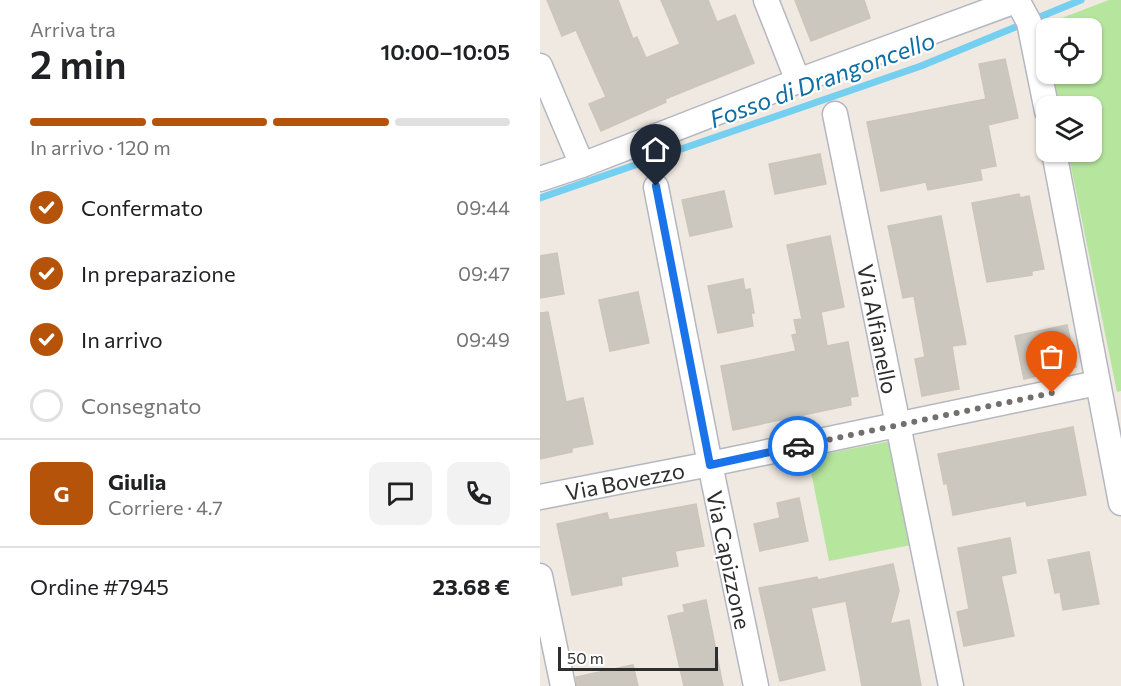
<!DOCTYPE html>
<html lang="it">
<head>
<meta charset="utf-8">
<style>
	body { margin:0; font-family:Commissioner,sans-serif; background:#f2f2f2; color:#202124; height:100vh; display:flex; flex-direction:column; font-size:22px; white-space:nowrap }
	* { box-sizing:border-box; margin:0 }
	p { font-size:20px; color:#757577 }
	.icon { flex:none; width:33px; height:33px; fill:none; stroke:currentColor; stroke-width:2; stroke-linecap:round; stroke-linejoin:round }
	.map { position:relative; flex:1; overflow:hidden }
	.details { display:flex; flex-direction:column; background:#fff; width:540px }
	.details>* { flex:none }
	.buttons { position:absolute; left:496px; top:18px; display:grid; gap:12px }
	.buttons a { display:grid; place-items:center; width:66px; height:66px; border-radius:12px; background:#fff; box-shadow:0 2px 4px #0004; font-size:30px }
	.scale { position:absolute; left:18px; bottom:15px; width:160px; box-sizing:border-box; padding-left:6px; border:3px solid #2e2e2e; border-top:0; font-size:16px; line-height:21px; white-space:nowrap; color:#2e2e2e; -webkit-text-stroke:4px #fff; paint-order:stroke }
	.pin { position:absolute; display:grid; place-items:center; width:51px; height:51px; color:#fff; margin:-62px -26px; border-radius:50% 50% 50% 0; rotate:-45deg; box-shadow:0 0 6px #0007 }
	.pin .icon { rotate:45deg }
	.courier { position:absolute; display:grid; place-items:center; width:60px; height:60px; margin:-30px; border:4px solid #1a73e8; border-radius:50%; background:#fff; color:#222; box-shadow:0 2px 8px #0007 }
	.overview em { font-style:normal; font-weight:600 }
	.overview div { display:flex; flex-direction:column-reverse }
	.overview { display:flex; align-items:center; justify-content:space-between; height:102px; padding:0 30px }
	h1 { font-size:39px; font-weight:600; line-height:45px }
	.bar { display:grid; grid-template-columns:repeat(4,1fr); gap:9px 6px; align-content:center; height:72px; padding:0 30px }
	.bar i { height:8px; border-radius:4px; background:#e0e0e0 }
	.bar .active { background:#b45309 }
	.bar p { grid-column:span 4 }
	.line { display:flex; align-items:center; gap:15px; padding:0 30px; border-top:2px solid #e0e0e0 }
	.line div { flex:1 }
	.round { display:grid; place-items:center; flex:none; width:63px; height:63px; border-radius:12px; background:#f2f2f2 }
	ol { padding:0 30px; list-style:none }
	li { display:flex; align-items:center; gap:18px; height:66px }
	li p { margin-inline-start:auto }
	li .icon { padding:6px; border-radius:50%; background:#b45309; color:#fff; stroke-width:4 }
	li:last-child { color:#757577 }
	li i { width:33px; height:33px; border:3px solid #e0e0e0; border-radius:50% }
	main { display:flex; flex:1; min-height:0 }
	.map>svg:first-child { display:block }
	.green { fill:#b6e59e }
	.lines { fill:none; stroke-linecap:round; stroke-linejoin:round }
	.stream { stroke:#75cff0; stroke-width:7 }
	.building { fill:#cbc7bf; stroke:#cbc5ba; stroke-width:1.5 }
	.minor-casing { stroke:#b4b7c1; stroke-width:27 }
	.minor { stroke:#fff; stroke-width:24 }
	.done { stroke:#726f6d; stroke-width:6; stroke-dasharray:0 10.8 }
	.route { stroke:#1a73e8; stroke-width:8 }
	.labels { text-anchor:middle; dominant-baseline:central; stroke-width:4.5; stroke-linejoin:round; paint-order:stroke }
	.street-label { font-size:22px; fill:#2e2e2e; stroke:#fff }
	.water-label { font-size:24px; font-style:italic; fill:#0d6fa3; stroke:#fff }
</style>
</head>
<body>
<main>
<section class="details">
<div class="overview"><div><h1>2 min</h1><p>Arriva tra</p></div><em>10:00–10:05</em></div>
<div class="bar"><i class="active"></i><i class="active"></i><i class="active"></i><i></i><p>In arrivo · 120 m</p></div>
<ol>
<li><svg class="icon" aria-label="check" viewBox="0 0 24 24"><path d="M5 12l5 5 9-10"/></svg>Confermato<p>09:44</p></li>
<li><svg class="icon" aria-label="check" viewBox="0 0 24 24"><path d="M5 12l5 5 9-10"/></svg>In preparazione<p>09:47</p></li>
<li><svg class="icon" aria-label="check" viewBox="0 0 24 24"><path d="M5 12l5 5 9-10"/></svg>In arrivo<p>09:49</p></li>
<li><i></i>Consegnato</li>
</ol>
<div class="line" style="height:108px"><b class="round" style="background:#b45309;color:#fff">G</b><div><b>Giulia</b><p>Corriere · 4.7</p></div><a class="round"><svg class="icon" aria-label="chat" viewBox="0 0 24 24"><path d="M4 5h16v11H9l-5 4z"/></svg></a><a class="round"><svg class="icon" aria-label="phone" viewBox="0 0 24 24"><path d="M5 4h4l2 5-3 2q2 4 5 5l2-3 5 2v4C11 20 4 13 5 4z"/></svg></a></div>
<div class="line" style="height:78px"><div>Ordine #7945</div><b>23.68 €</b></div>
</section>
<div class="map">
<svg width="581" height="686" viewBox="0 0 581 686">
	<rect width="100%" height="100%" fill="#efe9e1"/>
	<g class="green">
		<polygon points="569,0 581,0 581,391 577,392 528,152 552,152 552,106 519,106 513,74 552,74 552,28 511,28 511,22"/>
		<polygon points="351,441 371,545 289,561 268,457"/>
	</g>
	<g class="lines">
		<polyline class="stream" points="0,198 381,66 541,0"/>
	</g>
	<g class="building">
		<polygon points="7,0 78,0 93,39 97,37 106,58 140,44 121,0 168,0 177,22 195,15 214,63 125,99 126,102 61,131 49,104 66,97 36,30 22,36"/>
		<polygon points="255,0 324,0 330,18 271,41"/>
		<polygon points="465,59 478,118 448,125 456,166 440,169 442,180 388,190 386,182 341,191 327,122 446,99 439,64"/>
		<polygon points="280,154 286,184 235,194 229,164"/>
		<polygon points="184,191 192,227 150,236 142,200"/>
		<polygon points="479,194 480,198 489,196 504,269 492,271 492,275 447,282 432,203"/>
		<polygon points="401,216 426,344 412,346 419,389 382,396 375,359 385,357 374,296 363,298 348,226"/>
		<polygon points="290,236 304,307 281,312 287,346 308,342 318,396 310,397 311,405 193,430 181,366 256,351 252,335 257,334 254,320 262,319 247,245"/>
		<polygon points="17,253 24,294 0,298 0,256"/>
		<polygon points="203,279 205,290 210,289 214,313 211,313 213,326 178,333 168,286"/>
		<polygon points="98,292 109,343 70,351 59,300"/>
		<polygon points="8,312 26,402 43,398 53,444 32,448 32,452 0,459 0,313"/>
		<polygon points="527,325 536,367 484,379 475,336"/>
		<polygon points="533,427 546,495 487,506 486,501 413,515 407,483 404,484 398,454"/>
		<polygon points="259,498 268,541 220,551 214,524 240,518 237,503"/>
		<polygon points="156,504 164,546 135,551 138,566 81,577 82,585 32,595 17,524 67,513 69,520"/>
		<polygon points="470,538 476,573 461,576 474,636 424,646 417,612 429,609 418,548"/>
		<polygon points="549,552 559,604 523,610 520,592 515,593 508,560"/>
		<polygon points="353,564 359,591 350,624 369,620 381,686 322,686 306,601 271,608 285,670 240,681 219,588 277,577 278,580"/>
		<polygon points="166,600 183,686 144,686 128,616 145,612 143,605"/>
		<polygon points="93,665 98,686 37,686 36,677"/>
	</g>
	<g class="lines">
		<defs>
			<g id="minor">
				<polyline points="226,0 258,81"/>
				<polyline points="477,0 489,22 507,111"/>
				<polyline points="0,66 42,165"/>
				<polyline points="295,114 411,686"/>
				<polyline points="514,152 581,503"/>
				<polyline points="0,179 42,165 258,81 478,0"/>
				<polyline points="116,187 170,464 216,686"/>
				<polyline points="0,497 170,464 557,383"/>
				<polyline points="0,576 23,686"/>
			</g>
		</defs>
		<use href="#minor" class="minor-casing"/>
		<use href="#minor" class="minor"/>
	</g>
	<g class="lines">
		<polyline class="done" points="258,446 512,393"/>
		<polyline class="route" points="116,186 170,465 258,446"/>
	</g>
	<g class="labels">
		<g class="street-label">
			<text transform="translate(338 329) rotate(79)">Via Alfianello</text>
			<text transform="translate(85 481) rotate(-11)">Via Bovezzo</text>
			<text transform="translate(189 560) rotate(78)">Via Capizzone</text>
		</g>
		<g class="water-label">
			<text transform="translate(282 79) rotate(-20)">Fosso di Drangoncello</text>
		</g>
	</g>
</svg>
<div class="buttons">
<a><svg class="icon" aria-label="locate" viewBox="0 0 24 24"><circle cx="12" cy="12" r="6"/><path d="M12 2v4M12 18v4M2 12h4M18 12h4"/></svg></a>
<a><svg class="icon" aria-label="layers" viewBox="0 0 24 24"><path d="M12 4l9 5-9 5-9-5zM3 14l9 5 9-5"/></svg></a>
</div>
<div class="scale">50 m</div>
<div class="pin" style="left:512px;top:393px;background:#ea580c"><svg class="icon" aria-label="bag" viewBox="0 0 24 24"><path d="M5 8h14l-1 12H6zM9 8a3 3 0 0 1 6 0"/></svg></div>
<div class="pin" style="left:116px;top:186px;background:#1f2937"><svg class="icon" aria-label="home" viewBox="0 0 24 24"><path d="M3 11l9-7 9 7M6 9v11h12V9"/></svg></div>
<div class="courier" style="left:258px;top:446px"><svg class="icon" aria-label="car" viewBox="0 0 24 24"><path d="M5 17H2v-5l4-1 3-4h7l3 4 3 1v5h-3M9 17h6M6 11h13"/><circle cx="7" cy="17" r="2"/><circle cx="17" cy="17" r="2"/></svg></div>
</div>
</main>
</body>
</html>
